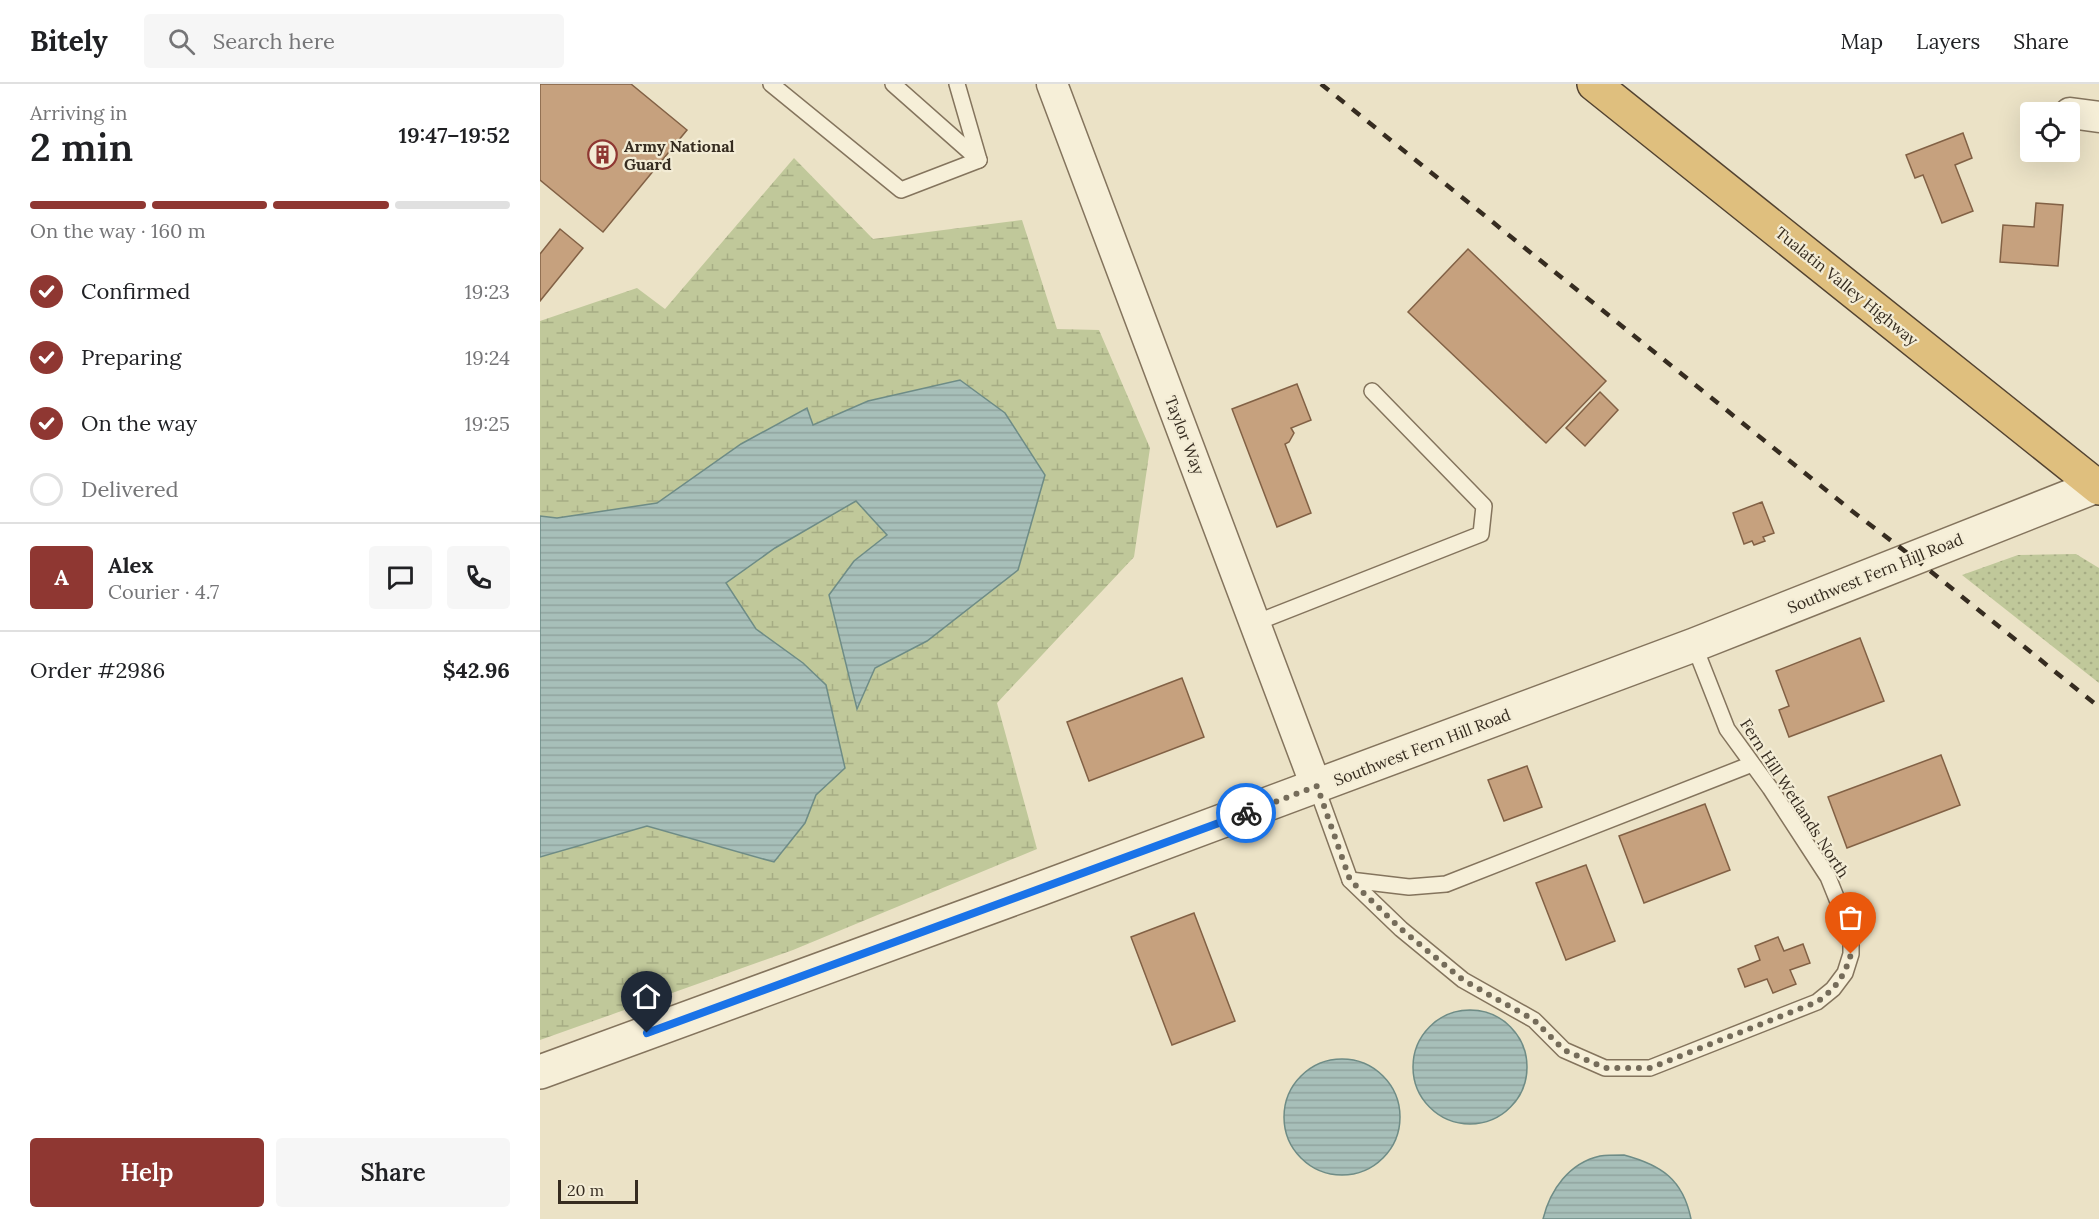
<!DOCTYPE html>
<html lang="en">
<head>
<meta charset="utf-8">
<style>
	body { margin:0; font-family:Lora,serif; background:#f6f6f6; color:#202124; height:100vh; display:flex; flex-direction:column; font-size:22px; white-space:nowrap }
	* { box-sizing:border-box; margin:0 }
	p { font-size:20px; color:#757577 }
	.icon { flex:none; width:33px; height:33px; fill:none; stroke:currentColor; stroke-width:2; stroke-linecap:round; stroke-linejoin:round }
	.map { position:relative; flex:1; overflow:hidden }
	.panel { display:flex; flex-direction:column; background:#fff; width:540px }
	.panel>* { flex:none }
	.buttons { position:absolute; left:1480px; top:18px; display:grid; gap:12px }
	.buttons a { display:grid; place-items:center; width:60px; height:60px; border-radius:6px; background:#fff; box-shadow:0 6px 24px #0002; font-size:30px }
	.scale { position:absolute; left:18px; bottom:15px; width:80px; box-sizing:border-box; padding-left:6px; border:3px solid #362c20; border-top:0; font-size:16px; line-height:21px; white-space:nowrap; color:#362c20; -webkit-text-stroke:4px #f3ecd5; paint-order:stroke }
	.pin { position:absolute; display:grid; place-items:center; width:51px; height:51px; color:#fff; margin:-62px -26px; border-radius:50% 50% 50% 0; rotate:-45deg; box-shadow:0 0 6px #0007 }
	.pin .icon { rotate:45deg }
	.courier { position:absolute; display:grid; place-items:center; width:60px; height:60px; margin:-30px; border:4px solid #1a73e8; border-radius:50%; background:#fff; color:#222; box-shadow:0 2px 8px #0007 }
	.head em { font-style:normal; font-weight:600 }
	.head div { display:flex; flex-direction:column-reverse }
	.head { display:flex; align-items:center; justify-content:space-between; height:102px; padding:0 30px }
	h1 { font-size:39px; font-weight:600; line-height:45px }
	.bar { display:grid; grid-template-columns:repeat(4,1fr); gap:9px 6px; align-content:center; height:72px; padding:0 30px }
	.bar i { height:8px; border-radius:4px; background:#e0e0e0 }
	.bar .selected { background:#8f3732 }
	.bar p { grid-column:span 4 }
	.line { display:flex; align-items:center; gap:15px; padding:0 30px; border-top:2px solid #e0e0e0 }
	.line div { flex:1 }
	.round { display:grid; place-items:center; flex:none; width:63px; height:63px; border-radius:6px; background:#f6f6f6 }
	ol { padding:0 30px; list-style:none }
	li { display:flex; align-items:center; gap:18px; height:66px }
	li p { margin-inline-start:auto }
	li .icon { padding:6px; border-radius:50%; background:#8f3732; color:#fff; stroke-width:4 }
	li:last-child { color:#757577 }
	li i { width:33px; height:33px; border:3px solid #e0e0e0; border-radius:50% }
	.button { display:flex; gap:12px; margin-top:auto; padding:12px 30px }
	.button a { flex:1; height:69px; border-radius:6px; background:#8f3732; color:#fff; font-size:24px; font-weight:600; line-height:69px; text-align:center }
	.button a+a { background:#f6f6f6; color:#202124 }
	header { display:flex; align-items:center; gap:36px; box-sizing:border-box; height:84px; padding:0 30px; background:#fff; border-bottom:2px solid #e0e0e0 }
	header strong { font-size:28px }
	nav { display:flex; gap:33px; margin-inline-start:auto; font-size:21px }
	.search { width:420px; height:54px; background:#f6f6f6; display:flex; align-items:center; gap:15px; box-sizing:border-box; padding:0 21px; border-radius:6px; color:#757577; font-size:22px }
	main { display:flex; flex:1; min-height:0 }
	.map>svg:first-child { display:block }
	.grass { fill:url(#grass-dots) }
	.wetland { fill:url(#wetland-marsh) }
	.water { fill:url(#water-rules); stroke:#6e8c86; stroke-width:1.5 }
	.building { fill:#c6a17e; stroke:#826145; stroke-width:1.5 }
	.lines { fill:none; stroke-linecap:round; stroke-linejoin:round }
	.service-casing { stroke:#84745d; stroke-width:18 }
	.minor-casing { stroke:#84745d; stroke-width:33 }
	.tertiary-casing { stroke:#84745d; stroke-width:36 }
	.trunk-casing { stroke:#534331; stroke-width:36 }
	.service { stroke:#f6efd8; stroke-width:15 }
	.minor { stroke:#f6efd8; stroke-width:30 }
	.tertiary { stroke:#f6efd8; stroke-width:33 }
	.trunk { stroke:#dfbf7e; stroke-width:33 }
	.rail { stroke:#362c20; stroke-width:4.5; stroke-dasharray:10 10; stroke-linecap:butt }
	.done { stroke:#756c5a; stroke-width:6; stroke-dasharray:0 10.8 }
	.route { stroke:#1a73e8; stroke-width:8 }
	.labels { text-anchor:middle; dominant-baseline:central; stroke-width:4.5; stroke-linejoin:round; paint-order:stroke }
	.poi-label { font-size:16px; font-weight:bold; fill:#362c20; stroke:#f3ecd5; text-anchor:start }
	.street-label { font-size:16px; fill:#362c20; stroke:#f3ecd5 }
</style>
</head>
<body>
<header>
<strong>Bitely</strong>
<div class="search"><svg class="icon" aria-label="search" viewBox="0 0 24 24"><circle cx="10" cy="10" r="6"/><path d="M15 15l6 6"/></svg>Search here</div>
<nav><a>Map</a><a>Layers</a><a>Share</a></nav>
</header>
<main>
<section class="panel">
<div class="head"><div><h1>2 min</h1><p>Arriving in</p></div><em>19:47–19:52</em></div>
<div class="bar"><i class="selected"></i><i class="selected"></i><i class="selected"></i><i></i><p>On the way · 160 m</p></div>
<ol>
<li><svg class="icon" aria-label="check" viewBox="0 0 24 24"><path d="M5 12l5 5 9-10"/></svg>Confirmed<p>19:23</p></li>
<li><svg class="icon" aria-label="check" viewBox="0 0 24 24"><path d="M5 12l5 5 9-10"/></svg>Preparing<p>19:24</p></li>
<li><svg class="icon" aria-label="check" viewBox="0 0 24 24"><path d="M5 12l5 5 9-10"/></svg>On the way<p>19:25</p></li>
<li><i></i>Delivered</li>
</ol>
<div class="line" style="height:108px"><b class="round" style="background:#8f3732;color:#fff">A</b><div><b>Alex</b><p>Courier · 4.7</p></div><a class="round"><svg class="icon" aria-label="chat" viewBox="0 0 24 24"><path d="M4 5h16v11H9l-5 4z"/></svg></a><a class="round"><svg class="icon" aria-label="phone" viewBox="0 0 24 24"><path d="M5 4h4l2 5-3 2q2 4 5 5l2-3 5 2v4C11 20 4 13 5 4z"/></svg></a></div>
<div class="line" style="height:78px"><div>Order #2986</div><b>$42.96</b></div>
<div class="button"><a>Help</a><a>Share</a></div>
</section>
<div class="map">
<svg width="1559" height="1135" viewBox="0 0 1559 1135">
	<defs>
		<pattern id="grass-dots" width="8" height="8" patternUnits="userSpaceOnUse" patternTransform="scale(1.5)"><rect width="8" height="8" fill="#c0c89a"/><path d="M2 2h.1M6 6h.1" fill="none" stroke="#a6ac84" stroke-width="1.8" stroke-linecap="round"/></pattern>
		<pattern id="wetland-marsh" width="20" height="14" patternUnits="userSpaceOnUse" patternTransform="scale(1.5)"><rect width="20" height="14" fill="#c0c89a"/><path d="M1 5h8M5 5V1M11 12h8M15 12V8" fill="none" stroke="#a6ac84"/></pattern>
		<pattern id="water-rules" width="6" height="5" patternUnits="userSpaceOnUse" patternTransform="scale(1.5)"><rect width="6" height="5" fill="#a7bfb9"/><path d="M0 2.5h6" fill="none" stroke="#90a49f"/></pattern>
	</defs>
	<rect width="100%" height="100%" fill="#ebe2c6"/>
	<polygon class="grass" points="1536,470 1559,484 1559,599 1422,491 1478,471"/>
	<polygon class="wetland" points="254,74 333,155 482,136 517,245 559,246 610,364 594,473 457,619 497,765 253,866 0,956 0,237 97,204 125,225"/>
	<g class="water">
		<polygon points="420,296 465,329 505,391 478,486 387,557 335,584 317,625 289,511 314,477 347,451 316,417 235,464 186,499 216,545 263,579 286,601 305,684 276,711 265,739 234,778 107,742 0,773 0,432 17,434 117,419 201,360 267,324 273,341 328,317"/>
		<circle cx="930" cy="983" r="57"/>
		<circle cx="802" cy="1033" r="58"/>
		<path d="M1084,1071C1121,1081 1143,1095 1151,1135H1003C1010,1106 1029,1079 1060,1072C1067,1071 1076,1071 1084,1071Z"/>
	</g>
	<g class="building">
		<polygon points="0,0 91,0 147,46 63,148 0,96"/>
		<polygon points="1423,49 1432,74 1415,81 1433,127 1402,139 1383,91 1375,94 1366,71"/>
		<polygon points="1496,119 1523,121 1518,182 1460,178 1463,141 1494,143"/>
		<polygon points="20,145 43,164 0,217 0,170"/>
		<polygon points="928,165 1066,297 1006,359 868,228"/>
		<polygon points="757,300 771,336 751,344 754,349 749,358 745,360 771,429 737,443 692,325"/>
		<polygon points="1060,308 1078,326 1045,362 1026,344"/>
		<polygon points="1222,418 1234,449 1223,453 1225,457 1214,461 1212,457 1204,460 1193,429"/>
		<polygon points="1320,554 1344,617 1249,653 1239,626 1249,622 1236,587"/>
		<polygon points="642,594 664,653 549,697 527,638"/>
		<polygon points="1401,671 1420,721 1307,764 1288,713"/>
		<polygon points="987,682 1002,723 964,737 948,696"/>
		<polygon points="1165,720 1190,786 1104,819 1079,752"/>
		<polygon points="1046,781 1075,857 1026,876 996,799"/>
		<polygon points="654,829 695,937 632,961 591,853"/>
		<polygon points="1238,853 1244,867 1263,860 1270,879 1250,886 1256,900 1233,909 1227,895 1205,903 1198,885 1220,876 1215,862"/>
	</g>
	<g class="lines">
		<defs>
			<g id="service">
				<polyline points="231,0 361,106 439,76 417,0"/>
				<polyline points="353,0 439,76"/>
				<polyline points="715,539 941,450 944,422 832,307"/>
				<polyline points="776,702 810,796 861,845 923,896 994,936 1024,966 1065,984 1110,984 1277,918 1293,905 1305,889 1311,870 1311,850 1288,793 1230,704 1187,645 1154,561"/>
				<polyline points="810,796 869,803 906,800 1212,680"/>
			</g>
			<g id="minor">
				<polyline points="512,0 776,702"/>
				<polyline points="1530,29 1559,33"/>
			</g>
			<polyline id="tertiary" points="0,988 497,806 1154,561 1559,401"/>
			<polyline id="trunk" points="1054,0 1559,404"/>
		</defs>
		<use href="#service" class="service-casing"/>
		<use href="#minor" class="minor-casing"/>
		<use href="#tertiary" class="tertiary-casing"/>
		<use href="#trunk" class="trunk-casing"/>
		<use href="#service" class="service"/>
		<use href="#minor" class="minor"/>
		<use href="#tertiary" class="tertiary"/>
		<use href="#trunk" class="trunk"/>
		<polyline class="rail" points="781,0 1312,427 1374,474 1559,623"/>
	</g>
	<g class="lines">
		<path class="done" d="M706,729L777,702L810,796L861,845L923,896L994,936L1024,966L1065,984H1110L1277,918C1297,903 1304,893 1311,870"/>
		<polyline class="route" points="107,949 706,729"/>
	</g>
	<defs>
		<symbol id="building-ring" viewBox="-11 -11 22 22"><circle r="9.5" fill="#f3ecd5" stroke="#8f3732" stroke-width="1.5"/><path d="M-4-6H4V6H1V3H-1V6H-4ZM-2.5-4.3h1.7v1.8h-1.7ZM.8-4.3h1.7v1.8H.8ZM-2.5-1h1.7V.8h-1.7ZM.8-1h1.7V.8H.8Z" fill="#8f3732"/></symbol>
	</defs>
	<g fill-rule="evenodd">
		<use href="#building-ring" x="46" y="54" width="33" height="33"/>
	</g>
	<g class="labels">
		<g class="poi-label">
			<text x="84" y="62">Army National<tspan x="84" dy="18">Guard</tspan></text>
		</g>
		<g class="street-label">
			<text transform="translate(1307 202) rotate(39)">Tualatin Valley Highway</text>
			<text transform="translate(645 351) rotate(69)">Taylor Way</text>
			<text transform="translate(1335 489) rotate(-22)">Southwest Fern Hill Road</text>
			<text transform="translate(882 663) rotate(-21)">Southwest Fern Hill Road</text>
			<text transform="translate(1255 714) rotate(57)">Fern Hill Wetlands North</text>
		</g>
	</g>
</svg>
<div class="buttons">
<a><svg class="icon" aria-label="locate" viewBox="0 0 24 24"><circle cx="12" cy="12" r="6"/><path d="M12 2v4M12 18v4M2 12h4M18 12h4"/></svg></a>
</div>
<div class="scale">20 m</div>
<div class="pin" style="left:1311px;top:870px;background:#ea580c"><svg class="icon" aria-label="bag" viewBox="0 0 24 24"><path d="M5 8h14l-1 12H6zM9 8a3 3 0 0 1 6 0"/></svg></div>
<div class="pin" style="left:107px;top:949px;background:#1f2937"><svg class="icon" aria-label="home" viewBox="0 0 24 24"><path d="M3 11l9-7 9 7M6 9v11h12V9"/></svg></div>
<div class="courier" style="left:706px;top:729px"><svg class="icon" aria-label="bike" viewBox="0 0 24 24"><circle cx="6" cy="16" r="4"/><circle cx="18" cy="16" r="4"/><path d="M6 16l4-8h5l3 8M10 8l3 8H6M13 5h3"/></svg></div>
</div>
</main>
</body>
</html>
